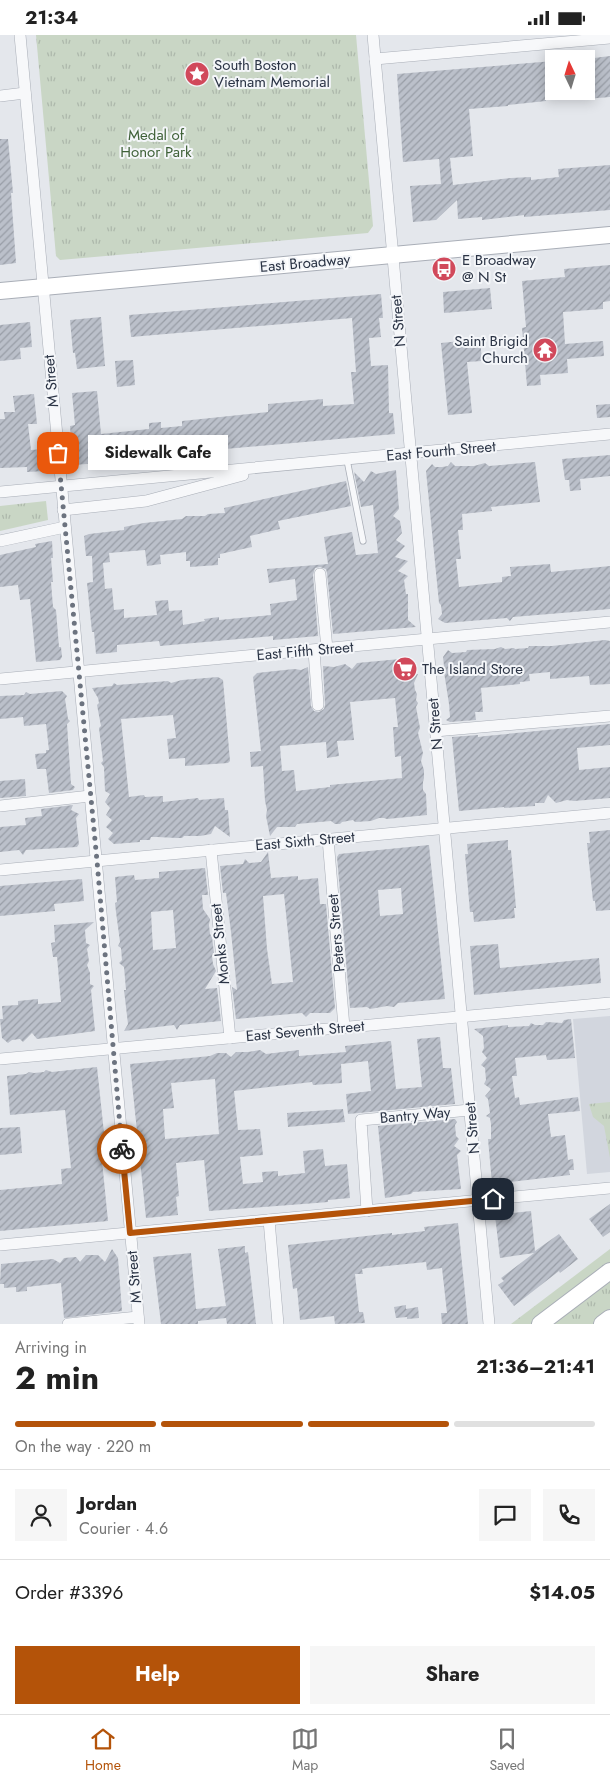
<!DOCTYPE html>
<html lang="en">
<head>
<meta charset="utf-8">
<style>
	body { margin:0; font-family:Jost,sans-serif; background:#f6f6f6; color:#222; height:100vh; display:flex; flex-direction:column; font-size:19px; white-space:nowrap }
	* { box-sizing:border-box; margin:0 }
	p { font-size:16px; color:#767676 }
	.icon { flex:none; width:28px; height:28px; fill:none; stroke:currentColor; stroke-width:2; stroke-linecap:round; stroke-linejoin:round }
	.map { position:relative; height:1289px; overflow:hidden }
	.drawer { display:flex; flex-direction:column; background:#fff; flex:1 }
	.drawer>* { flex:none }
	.needle { width:32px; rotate:356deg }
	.tools { position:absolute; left:545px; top:15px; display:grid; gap:10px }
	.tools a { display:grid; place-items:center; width:50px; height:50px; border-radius:0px; background:#fff; box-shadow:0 2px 12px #0003; font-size:25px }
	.pin { position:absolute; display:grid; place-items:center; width:42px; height:42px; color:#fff; margin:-21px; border-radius:10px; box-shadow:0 2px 8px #0006 }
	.courier { position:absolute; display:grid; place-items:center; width:50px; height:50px; margin:-25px; border:4px solid #b45309; border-radius:50%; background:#fff; color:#222; box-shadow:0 1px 6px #0007 }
	.bubble { position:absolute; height:35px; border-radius:0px; background:#fff; box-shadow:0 2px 12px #0003; font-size:16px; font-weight:700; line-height:35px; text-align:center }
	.summary em { font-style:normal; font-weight:700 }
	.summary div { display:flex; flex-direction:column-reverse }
	.summary { display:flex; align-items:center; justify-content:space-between; height:85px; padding:0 15px }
	h1 { font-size:32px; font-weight:700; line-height:38px }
	.bar { display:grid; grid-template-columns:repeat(4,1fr); gap:8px 5px; align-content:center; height:60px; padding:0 15px }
	.bar i { height:6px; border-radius:4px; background:#e0e0e0 }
	.bar .current { background:#b45309 }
	.bar p { grid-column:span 4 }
	.line { display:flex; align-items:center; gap:12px; padding:0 15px; border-top:1px solid #e0e0e0 }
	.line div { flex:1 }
	.round { display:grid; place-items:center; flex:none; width:52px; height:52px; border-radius:0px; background:#f6f6f6 }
	.button { display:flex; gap:10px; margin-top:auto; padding:10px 15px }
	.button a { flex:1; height:58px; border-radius:0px; background:#b45309; color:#fff; font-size:20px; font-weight:700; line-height:58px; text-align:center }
	.button a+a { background:#f6f6f6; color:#222 }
	.status { display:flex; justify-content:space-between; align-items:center; height:35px; padding:0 25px; background:#fff; direction:ltr }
	.status svg { height:14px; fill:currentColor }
	.tabs { display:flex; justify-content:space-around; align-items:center; height:70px; border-top:1px solid #e0e0e0; background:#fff; font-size:14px; color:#767676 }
	.tabs a { display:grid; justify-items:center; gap:2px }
	.tabs .current { color:#b45309 }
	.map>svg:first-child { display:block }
	.built { fill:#d2d6de }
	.grass { fill:url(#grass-tufts) }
	.building { fill:url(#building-hatch); fill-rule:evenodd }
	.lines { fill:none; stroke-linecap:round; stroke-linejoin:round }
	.service-casing { stroke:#a9aeb7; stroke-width:7 }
	.minor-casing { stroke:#a9aeb7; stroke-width:12 }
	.secondary-casing { stroke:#a9aeb7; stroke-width:18 }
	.service { stroke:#f7f8fa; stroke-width:5.5 }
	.minor { stroke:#f7f8fa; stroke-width:11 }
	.secondary { stroke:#fff; stroke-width:16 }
	.done { stroke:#6c737f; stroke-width:5; stroke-dasharray:0 9 }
	.route { stroke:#b45309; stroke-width:6 }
	.labels { text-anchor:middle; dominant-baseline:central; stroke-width:4; stroke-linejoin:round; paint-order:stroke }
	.poi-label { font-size:15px; fill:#2b3445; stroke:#f4f6f9; text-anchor:start }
	.park-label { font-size:15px; fill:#3f6138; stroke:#f4f6f9 }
	.street-label { font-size:15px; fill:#2b3445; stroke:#f4f6f9 }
</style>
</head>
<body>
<div class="status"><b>21:34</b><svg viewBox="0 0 49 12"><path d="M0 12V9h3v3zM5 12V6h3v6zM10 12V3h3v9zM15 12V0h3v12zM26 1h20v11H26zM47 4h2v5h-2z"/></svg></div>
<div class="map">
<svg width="610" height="1289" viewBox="0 0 610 1289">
	<defs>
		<pattern id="grass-tufts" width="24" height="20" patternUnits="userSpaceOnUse" patternTransform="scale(1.25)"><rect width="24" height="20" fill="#c9d6c5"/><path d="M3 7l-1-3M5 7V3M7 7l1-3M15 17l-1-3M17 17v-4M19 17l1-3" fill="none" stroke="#adb8ab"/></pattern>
		<pattern id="building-hatch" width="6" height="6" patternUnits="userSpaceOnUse" patternTransform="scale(1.25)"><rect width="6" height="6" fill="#bbc0ca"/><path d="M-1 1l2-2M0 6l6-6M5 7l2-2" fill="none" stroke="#989da6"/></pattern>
	</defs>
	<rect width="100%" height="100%" fill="#e4e7ec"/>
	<polygon class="built" points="610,981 610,1137 587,1139 573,984"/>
	<g class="grass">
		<polygon points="36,0 356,0 373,191 368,198 60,225 56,221"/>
		<polygon points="46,466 48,485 0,496 0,471"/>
		<polygon points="610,1067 610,1123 604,1091 593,1082 589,1069"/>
		<polygon points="610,1214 610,1289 511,1289"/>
	</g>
	<g class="building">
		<polygon points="610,21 610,62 586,64 586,24"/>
		<polygon points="554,26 554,64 546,64 546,66 508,70 508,71 469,74 473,121 450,123 453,150 511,143 531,142 531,145 559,142 558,134 610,130 610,175 524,182 524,180 482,185 482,182 458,184 457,165 436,185 413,187 410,151 441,149 439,124 403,127 397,39"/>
		<polygon points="0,104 8,104 13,158 11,158 16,228 0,230"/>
		<polygon points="610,230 610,266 603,267 603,274 563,277 565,309 603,306 604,321 567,324 568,338 540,340 541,350 527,351 522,293 526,292 522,246 565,242 564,234"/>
		<polygon points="490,253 492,274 444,278 443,257"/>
		<polygon points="381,259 383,283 379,283 381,302 369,303 371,331 388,330 389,378 393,378 395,399 101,425 101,428 73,430 70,391 75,390 72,358 97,356 101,399 149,394 149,388 161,387 161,393 182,391 182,386 268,377 268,369 323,364 323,371 354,369 351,337 356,337 352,283 131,302 129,280"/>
		<polygon points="101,282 105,331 77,334 75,318 73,318 70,285"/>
		<polygon points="30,287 32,312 20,313 21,324 0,326 0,290"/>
		<polygon points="480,304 482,326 467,327 472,378 448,380 441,308"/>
		<polygon points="133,325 135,350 117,352 115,326"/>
		<polygon points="34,359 37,389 28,389 31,415 43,414 45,436 27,437 27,432 0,433 0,384 5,384 4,377 15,377 13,361"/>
		<polygon points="610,369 610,382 597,383 596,370"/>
		<polygon points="610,420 610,441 580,444 581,455 570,456 569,445 565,445 562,424"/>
		<polygon points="451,427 455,431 474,431 485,428 489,431 535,427 540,467 491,472 492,476 462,479 463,495 458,495 461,524 456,524 459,552 502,547 502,542 511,541 510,532 550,529 551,537 610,531 610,574 513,582 510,586 507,583 445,588 438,584 442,579 441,570 439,568 426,436 432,429 435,432 442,432 448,431"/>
		<polygon points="396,435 399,474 393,481 400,486 402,498 396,505 405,511 395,522 408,526 398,536 408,541 404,545 406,559 408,559 408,585 416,592 333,599 327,538 326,534 320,532 315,533 313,540 318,601 273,605 273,601 160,611 159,606 117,610 117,617 96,619 94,597 92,597 87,548 93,547 92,521 86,521 84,501 89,499 124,495 124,492 144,488 182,484 186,481 205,481 208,479 225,478 224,473 346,446 351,471 278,486 280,494 250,501 252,512 220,519 220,523 218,523 218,530 190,532 190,526 186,526 186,517 160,520 161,529 147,531 145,515 109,518 110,527 103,528 105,554 112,553 114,575 124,574 124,583 157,580 155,566 168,565 169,576 182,575 183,590 205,586 204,584 219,582 219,585 271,580 270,569 297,565 295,544 269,548 267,534 328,529 324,502 352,497 356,520 378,518 373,470 361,472 354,437 364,447 371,436 376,439"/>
		<polygon points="52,506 53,523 51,523 53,547 51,547 53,572 56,575 59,612 61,612 62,622 60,625 36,627 30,564 20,565 18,550 0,552 0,520 36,512 35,509"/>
		<polygon points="605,605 610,606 610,649 590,650 589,641 550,644 550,637 529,639 530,646 520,647 520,649 481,653 483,677 475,677 476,685 450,687 446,685 450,682 449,669 444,637 440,634 444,631 443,622 448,615 452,618 466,617 467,615 495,614 501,612 505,614 514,613 515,614 528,613 529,611 552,611"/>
		<path d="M411,623L413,639H418L414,648L415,655L417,659L416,665L418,668L416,672L420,693L418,698L423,718L421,726L424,735V743L423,747V755L426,759L427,780L387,784L384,783H379L371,786L355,787L353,785L342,787L340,789H335L331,786L297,789L295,792H277L270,801L266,781L267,775L265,766L263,731L251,732L250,717L261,716L253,642L257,638L294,634L301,635L308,632L311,671L314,676L319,677L324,674L325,670L323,631L334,632L345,629L352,634L357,628ZM395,663L398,692H393L395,722L401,721L402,743L330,750V752L296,756L294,735L282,736L280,711L326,707L327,723L339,721L337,706L354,705L350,667Z"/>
		<polygon points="218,642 223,645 230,726 228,728 185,731 185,723 169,724 167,704 176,703 173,680 121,684 129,762 144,760 145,762 163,761 163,767 198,763 199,765 224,763 225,775 228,775 230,802 215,791 211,799 200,801 184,801 182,803 177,803 157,802 151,802 150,805 140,805 140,807 114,809 108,804 113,798 106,792 112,785 106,780 110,773 105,767 110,759 105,756 104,732 101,728 103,726 99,693 101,691 97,670 99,668 98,663 92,653 112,651 114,648 117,650 168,646 171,648 182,645"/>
		<polygon points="62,656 67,661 65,664 68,684 70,686 67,689 71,749 75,752 73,755 49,758 46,734 37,734 35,719 46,718 46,715 49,715 46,689 24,691 23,682 0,684 0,661 24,660 26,657 30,659"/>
		<polygon points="610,689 610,710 577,713 579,735 610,732 610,763 574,766 567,765 556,768 548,760 544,768 535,768 535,771 504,773 504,772 459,776 452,702 478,700 478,702 486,701"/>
		<polygon points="25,744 26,761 0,763 0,746"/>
		<polygon points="73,770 71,775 79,779 76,783 79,809 77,812 26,815 23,820 19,815 0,817 0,792 26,790 25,783 42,781 41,774"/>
		<polygon points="610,795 610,875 596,876 595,866 593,866 587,808 590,808 589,797"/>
		<polygon points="508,805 508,815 511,815 516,873 514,873 515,883 474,887 473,877 470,877 465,819 468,819 467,809"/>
		<path d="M429,810L445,964L398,968L394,972L387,971L370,974L367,972L350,973L337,822L339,819ZM401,853L403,879L380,881L378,855Z"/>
		<path d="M268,817L271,843L298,841V845L318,843L320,869H326L335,973L330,978H310L306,982L302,978L236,984L232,952L237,955L231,897L226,858H223L220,831L243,829L245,824L249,828L261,827ZM284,859L293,947L272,949L267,914L263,861Z"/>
		<path d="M205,833L208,860H202L203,874L210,884L209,890L210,899L212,902L214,918L212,921L213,929L216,936L205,954L217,953L221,986L180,990L177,995L174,990L124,996L128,989L124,955H126L124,932L119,928L122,925L121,913L118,911L120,907L116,877L115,868L117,867L115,842L134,840L135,845L159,843V837ZM173,875L176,913L153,915L151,877Z"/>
		<polygon points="82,844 84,866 54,869 55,876 0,881 0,851"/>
		<polygon points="94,887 85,895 86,908 90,910 87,914 89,926 87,930 90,938 90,949 94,951 91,955 95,996 37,1004 32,998 23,1007 20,1004 12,1005 8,1008 2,1003 0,984 3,984 2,971 18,970 18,966 38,964 38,969 61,967 57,922 53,922 51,908 55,907 54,890"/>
		<polygon points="498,909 500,933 599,923 601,948 474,960 470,911"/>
		<polygon points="571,984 575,1023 547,1025 546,1020 515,1023 517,1041 512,1041 515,1063 519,1062 520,1070 578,1062 580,1076 548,1079 551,1102 565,1100 568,1125 573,1124 574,1135 569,1135 570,1140 492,1149 488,1104 491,1104 491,1089 490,1083 486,1081 490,1078 488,1064 485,1061 491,1054 484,1049 486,1045 485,1033 481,1030 487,1023 482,1017 484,1013 483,1001 474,994 508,990 508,992 529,991 531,988 535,990 543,990 546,987 562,988 564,985"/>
		<path d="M440,1002L443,1033H451L455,1069L348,1079L346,1059L371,1056L368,1026L341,1029L342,1048L313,1050L312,1047L234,1056L238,1095L260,1094L263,1120L240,1122L243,1149L263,1147L262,1137L278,1136V1141L305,1138L303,1116L323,1114L325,1131L347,1129L350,1163L328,1165V1167L316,1168L209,1176L204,1125L176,1128L179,1161L176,1162L178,1180L146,1183L130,1029L210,1021L217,1018H226L231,1022L236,1017H248L260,1015L266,1019L299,1015V1021L346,1017L345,1011L391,1006L396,1054L422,1052L417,1004ZM215,1044L219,1099L165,1104L163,1074L174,1073L171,1048Z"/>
		<polygon points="97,1032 107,1126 102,1126 108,1186 0,1196 0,1155 62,1149 61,1134 71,1133 65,1075 10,1080 7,1041 26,1039 29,1037 34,1038 44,1037 46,1035 52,1037"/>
		<polygon points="343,1074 345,1087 288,1092 287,1078"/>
		<polygon points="455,1084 457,1087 455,1090 456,1101 459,1104 454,1111 461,1116 457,1120 461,1154 413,1157 411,1159 385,1163 378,1091"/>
		<polygon points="20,1092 22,1118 0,1120 0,1093"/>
		<polygon points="610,1169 610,1197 603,1202 589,1184"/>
		<polygon points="531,1176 535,1216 559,1199 578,1224 560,1238 559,1236 514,1271 498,1250 504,1246 501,1243 534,1218 500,1223 495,1180"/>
		<polygon points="458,1188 468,1289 442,1289 441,1278 447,1278 442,1233 427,1235 426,1227 367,1233 362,1234 363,1239 355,1239 359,1277 363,1277 365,1288 335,1289 334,1281 300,1285 297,1253 293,1254 288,1210 392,1198 392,1200 425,1196 424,1192"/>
		<polygon points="245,1211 245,1218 248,1217 256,1289 227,1289 226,1283 198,1286 198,1289 161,1289 153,1222 191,1218 196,1274 226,1271 218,1214"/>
		<polygon points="112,1214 118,1223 122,1276 64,1283 61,1248 27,1252 27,1256 16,1257 16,1252 4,1253 4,1249 0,1249 1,1229 53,1224 60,1228 64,1223 76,1222 80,1227 86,1220 98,1220 105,1227"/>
		<polygon points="406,1270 406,1274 418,1272 419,1283 407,1284 407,1282 396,1283 394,1272"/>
	</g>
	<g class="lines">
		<defs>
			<polyline id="service" points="347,425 363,506"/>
			<g id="minor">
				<polyline points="20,0 139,1289"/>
				<polyline points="373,0 489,1289"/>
				<polyline points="375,24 610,3"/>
				<polyline points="0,61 25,58"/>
				<polyline points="0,457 610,399"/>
				<polyline points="63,475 146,466 243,440"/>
				<polyline points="0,506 65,492"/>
				<polyline points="320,539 327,614"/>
				<polyline points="314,616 318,670"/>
				<polyline points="0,644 610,587"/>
				<polyline points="435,696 610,681"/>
				<polyline points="0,771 90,761"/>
				<polyline points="328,804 344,992"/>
				<polyline points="211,815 230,1003"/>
				<polyline points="0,835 610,778"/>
				<polyline points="0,1024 610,968"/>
				<polyline points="367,1176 361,1085 470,1075"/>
				<polyline points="269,1185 278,1289"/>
				<polyline points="0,1210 610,1153"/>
				<polyline points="68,1289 138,1282"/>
			</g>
			<g id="secondary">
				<polyline points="0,256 610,200"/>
				<polyline points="540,1289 610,1236"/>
				<polyline points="602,1289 610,1283"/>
			</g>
		</defs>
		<use href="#service" class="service-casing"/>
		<use href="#minor" class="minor-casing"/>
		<use href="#secondary" class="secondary-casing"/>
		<use href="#service" class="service"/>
		<use href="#minor" class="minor"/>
		<use href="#secondary" class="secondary"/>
	</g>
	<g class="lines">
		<polyline class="done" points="58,418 97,826 122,1114"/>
		<polyline class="route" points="122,1114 130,1198 493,1164"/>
	</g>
	<defs>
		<symbol id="sight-disc" viewBox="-11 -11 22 22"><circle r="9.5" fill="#d1495b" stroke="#f4f6f9"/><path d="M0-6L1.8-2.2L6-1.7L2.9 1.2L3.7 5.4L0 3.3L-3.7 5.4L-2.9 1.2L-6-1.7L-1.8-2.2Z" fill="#fff"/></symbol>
		<symbol id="bus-disc" viewBox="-11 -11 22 22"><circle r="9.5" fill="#d1495b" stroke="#f4f6f9"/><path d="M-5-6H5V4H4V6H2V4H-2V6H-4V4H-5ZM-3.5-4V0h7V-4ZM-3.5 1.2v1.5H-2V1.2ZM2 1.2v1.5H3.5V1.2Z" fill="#fff"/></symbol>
		<symbol id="temple-disc" viewBox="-11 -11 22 22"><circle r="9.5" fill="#d1495b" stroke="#f4f6f9"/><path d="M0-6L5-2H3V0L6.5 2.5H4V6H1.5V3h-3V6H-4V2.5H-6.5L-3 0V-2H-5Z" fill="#fff"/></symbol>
		<symbol id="supermarket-disc" viewBox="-11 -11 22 22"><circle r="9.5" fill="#d1495b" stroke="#f4f6f9"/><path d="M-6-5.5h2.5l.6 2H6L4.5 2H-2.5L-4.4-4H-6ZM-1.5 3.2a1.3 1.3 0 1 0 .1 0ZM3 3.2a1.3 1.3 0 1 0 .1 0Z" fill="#fff"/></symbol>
	</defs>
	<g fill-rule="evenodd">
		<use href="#sight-disc" x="183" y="25" width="28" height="28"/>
		<use href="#bus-disc" x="430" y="220" width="28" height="28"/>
		<use href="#temple-disc" x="531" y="301" width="28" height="28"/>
		<use href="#supermarket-disc" x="391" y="620" width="28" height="28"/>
	</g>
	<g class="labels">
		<g class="poi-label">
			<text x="214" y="30">South Boston<tspan x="214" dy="17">Vietnam Memorial</tspan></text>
			<text x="462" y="225">E Broadway<tspan x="462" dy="17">@ N St</tspan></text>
			<text x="528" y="306" text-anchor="end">Saint Brigid<tspan x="528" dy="17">Church</tspan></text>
			<text x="422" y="634">The Island Store</text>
		</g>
		<g class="park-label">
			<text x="156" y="100">Medal of<tspan x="156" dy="17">Honor Park</tspan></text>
		</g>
		<g class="street-label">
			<text transform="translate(305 228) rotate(-5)">East Broadway</text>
			<text transform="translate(398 286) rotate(-95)">N Street</text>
			<text transform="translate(51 346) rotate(-95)">M Street</text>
			<text transform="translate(441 416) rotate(-5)">East Fourth Street</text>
			<text transform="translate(305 616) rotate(-5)">East Fifth Street</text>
			<text transform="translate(435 689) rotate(-95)">N Street</text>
			<text transform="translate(305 806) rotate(-5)">East Sixth Street</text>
			<text transform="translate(336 898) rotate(-95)">Peters Street</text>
			<text transform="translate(220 909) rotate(-96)">Monks Street</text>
			<text transform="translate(305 996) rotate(-5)">East Seventh Street</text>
			<text transform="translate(415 1080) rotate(-5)">Bantry Way</text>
			<text transform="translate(472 1093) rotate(-95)">N Street</text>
			<text transform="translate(134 1242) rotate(-95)">M Street</text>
		</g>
	</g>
</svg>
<div class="tools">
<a><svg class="needle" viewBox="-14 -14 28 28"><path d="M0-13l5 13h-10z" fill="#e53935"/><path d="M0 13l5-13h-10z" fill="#767676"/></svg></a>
</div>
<div class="pin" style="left:58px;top:418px;background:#ea580c"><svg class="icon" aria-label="bag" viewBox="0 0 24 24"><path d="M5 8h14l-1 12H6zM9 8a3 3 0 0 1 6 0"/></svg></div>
<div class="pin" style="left:493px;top:1164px;background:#1f2937"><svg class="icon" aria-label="home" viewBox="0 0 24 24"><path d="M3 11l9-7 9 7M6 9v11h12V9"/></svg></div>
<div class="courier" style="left:122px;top:1114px"><svg class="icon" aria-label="bike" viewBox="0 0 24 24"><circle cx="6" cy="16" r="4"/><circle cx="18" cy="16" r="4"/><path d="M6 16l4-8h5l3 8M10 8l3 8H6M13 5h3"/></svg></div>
<div class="bubble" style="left:88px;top:400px;width:140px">Sidewalk Cafe</div>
</div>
<section class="drawer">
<div class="summary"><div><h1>2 min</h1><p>Arriving in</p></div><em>21:36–21:41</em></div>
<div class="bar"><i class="current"></i><i class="current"></i><i class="current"></i><i></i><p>On the way · 220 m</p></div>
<div class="line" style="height:90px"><a class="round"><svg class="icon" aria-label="person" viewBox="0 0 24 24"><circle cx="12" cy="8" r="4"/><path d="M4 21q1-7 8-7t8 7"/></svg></a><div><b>Jordan</b><p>Courier · 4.6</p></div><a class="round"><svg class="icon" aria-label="chat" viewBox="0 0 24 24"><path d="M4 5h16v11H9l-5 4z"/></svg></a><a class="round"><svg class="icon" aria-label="phone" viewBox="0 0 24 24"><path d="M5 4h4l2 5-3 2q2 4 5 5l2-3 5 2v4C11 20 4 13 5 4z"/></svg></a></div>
<div class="line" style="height:65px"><div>Order #3396</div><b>$14.05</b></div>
<div class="button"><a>Help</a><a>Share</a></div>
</section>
<nav class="tabs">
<a class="current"><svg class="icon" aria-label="home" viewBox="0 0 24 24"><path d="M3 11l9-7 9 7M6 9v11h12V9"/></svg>Home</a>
<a><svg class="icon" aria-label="map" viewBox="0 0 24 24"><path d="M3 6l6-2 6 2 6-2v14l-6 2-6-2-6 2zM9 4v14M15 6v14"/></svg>Map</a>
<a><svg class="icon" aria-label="saved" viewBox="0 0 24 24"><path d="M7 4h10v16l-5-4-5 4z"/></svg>Saved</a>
</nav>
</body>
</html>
